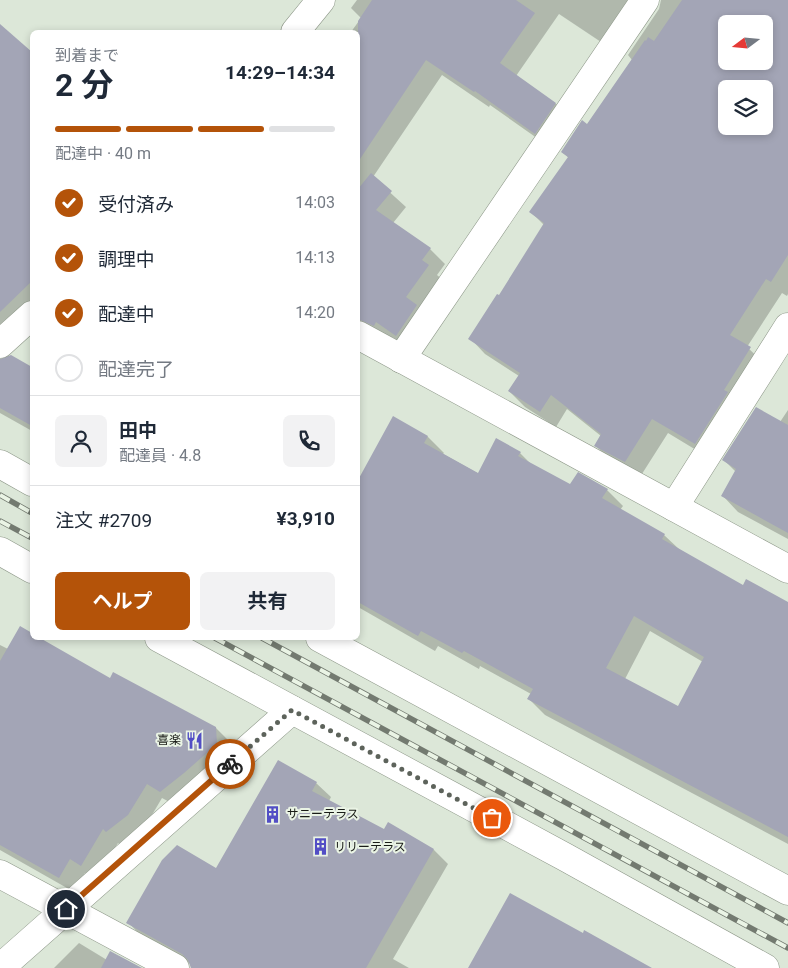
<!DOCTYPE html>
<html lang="ja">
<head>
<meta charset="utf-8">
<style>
	body { margin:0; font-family:Roboto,"Noto Sans JP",sans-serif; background:#f2f2f3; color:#1f2937; height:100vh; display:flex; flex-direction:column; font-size:19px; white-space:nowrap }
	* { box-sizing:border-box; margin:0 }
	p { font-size:16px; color:#747a83 }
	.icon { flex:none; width:28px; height:28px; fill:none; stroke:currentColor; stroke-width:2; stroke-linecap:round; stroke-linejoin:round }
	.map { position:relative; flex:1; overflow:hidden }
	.drawer { position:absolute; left:30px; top:30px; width:330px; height:610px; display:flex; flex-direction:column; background:#fff; border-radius:8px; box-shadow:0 2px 8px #0003 }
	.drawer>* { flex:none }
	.needle { width:32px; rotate:254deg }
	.buttons { position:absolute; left:718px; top:15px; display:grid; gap:10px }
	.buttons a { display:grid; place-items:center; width:55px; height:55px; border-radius:8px; background:#fff; box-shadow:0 2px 8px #0003; font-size:25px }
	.pin { position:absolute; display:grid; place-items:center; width:42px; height:42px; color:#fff; margin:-21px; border:2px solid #fff; border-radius:50%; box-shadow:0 1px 5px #0007 }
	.courier { position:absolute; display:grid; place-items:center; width:50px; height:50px; margin:-25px; border:4px solid #b45309; border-radius:50%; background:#fff; color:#222; box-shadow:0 1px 6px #0007 }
	.summary em { font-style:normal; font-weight:700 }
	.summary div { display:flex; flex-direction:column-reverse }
	.summary { display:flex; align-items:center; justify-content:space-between; height:85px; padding:0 25px }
	h1 { font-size:32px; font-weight:700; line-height:38px }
	.bar { display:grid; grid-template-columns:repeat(4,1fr); gap:8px 5px; align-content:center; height:60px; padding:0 25px }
	.bar i { height:6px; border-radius:4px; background:#e0e1e3 }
	.bar .active { background:#b45309 }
	.bar p { grid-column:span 4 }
	.line { display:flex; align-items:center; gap:12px; padding:0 25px; border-top:1px solid #e0e1e3 }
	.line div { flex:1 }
	.round { display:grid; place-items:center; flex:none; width:52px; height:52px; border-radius:8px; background:#f2f2f3 }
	ol { padding:0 25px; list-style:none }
	li { display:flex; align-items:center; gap:15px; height:55px }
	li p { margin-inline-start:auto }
	li .icon { padding:5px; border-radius:50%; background:#b45309; color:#fff; stroke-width:4 }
	li:last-child { color:#747a83 }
	li i { width:28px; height:28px; border:2px solid #e0e1e3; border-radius:50% }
	.button { display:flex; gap:10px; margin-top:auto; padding:10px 25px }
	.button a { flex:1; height:58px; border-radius:8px; background:#b45309; color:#fff; font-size:20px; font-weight:700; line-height:58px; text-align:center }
	.button a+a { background:#f2f2f3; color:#1f2937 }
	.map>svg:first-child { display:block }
	.shadow { fill:#0003; fill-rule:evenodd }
	.building { fill:#a3a5b6; fill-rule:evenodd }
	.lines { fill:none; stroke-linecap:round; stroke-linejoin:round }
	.minor-casing { stroke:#8d9788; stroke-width:29 }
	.tertiary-casing { stroke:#8d9788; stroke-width:29 }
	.minor { stroke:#fff; stroke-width:28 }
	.tertiary { stroke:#fff; stroke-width:28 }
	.rail-casing { stroke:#737a70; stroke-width:5.5 }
	.rail { stroke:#eaf4e5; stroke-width:4; stroke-dasharray:11; stroke-linecap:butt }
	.done { stroke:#5d635b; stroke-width:5; stroke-dasharray:0 9 }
	.route { stroke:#b45309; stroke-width:6 }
	.labels { text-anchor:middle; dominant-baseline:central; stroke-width:4; stroke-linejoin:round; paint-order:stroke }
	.poi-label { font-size:12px; fill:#191c17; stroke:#eaf4e5; text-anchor:start }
</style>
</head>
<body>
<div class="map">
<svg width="788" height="968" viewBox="0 0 788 968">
	<rect width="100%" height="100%" fill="#dce7d8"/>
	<g class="shadow">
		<polygon points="357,0 658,0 616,52 559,14 516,76 556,104 571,119 551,148 490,105 489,107 442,75 373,177 406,207 393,223 430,249 445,264 437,275 444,281 412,350 392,337 390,340 358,323 358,32 351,32 361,18 351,8"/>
		<path d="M661,0H788V294L787,296L782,293L747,347L765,364L711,459L668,433L640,477L611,461L596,446L601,436L567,409L556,427L525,407L509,391L519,376L485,354L470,338L500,297L544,225L531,212L569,158L562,152L587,125L632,60L628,55L659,9ZM726,24H764V61H726ZM726,89H764V126H726Z"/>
		<polygon points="2,28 32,53 32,312 0,341 0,30"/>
		<polygon points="11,357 32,368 32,431 0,413 0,364"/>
		<polygon points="788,410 788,539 738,512 723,496 736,472 724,460 780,422"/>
		<path d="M394,418L428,437L444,453L443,454L479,474L520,453L533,466L571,486L607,490L623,506L620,510L664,535L680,550L743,587L788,603V844L545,715L529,699L531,694L480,666L479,669L438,646L435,651L358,607V483ZM650,631L703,662L678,708L625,679Z"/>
		<polygon points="20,628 32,635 32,638 37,638 110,680 216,728 231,743 231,759 175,805 162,798 143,830 122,846 118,843 107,862 90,876 85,873 74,892 0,850 0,645 8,649"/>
		<polygon points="316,783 331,797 329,801 385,831 434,850 448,864 393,959 409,968 192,968 191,964 142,937 128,922 217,870"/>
		<polygon points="79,943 107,960 139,968 54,968"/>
	</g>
	<g class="building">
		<polygon points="372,0 516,0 535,13 500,63 556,103 535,134 475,91 474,92 426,60 358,162 358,21"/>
		<path d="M682,0H788V255L771,282L766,279L730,335L751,347L724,390L728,392L695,444L652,419L625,462L594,446L601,434L551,395L540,412L508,391L520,373L468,339L497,294L499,295L544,223L529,212L568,157L561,152L582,120L587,124L645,40L646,41L648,37L654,41ZM726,24H764V61H726ZM726,89H764V126H726Z"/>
		<polygon points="0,24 32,52 32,281 0,312"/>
		<polygon points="371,173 392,191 376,210 431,248 422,260 429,265 406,297 417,305 396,336 376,322 374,326 358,319 358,189"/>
		<polygon points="11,355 32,367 32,426 0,408 0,359"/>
		<polygon points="756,407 788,425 788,533 721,496 736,469 722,460"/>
		<path d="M393,416L428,436L424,443L478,473L496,438L521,452L518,456L570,484L578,472L608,489L602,498L665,534L662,539L743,585L746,579L788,602V837L527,699L533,689L464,651L462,653L421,631L418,636L358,602V480ZM634,616L704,657L678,706L606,668Z"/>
		<polygon points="20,626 32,633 32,638 40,638 110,678 113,672 216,727 217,744 184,773 160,792 147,784 128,815 106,832 103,829 81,866 70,859 59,878 0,845 0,661"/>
		<polygon points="278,760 317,782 312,791 384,829 388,822 434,849 366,968 191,968 188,960 182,954 126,923 162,860 177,845 216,868"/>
		<polygon points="510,893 583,933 584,930 652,968 468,968"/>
		<polygon points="110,951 142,968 101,968"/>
	</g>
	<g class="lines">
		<defs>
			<g id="minor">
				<polyline points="295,32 321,0"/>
				<polyline points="358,335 788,569"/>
				<polyline points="0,344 32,315"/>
				<polyline points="401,359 645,0"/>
				<polyline points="0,464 32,482"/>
				<polyline points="674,507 788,327"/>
				<polyline points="0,551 32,569"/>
				<polyline points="159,638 565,857 765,968"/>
				<polyline points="320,638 788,891"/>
				<polyline points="0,874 175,968"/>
			</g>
			<polyline id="tertiary" points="0,968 292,710"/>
		</defs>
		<use href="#minor" class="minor-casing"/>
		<use href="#tertiary" class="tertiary-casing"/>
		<use href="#minor" class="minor"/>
		<use href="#tertiary" class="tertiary"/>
		<defs>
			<g id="rail">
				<polyline points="0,495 32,513"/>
				<polyline points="0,521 32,538"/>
				<polyline points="215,638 788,948"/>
				<polyline points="262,638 788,923"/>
			</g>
		</defs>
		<use href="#rail" class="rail-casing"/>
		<use href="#rail" class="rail"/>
	</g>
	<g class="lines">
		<polyline class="done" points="230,764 292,710 492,818"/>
		<polyline class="route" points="66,909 230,764"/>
	</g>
	<defs>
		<symbol id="restaurant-bare" viewBox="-9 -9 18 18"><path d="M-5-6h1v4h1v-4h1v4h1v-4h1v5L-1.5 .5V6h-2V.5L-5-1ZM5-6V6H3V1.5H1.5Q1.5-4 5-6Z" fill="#524ec5" stroke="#eaf4e5" stroke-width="2.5" paint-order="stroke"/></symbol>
		<symbol id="building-bare" viewBox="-9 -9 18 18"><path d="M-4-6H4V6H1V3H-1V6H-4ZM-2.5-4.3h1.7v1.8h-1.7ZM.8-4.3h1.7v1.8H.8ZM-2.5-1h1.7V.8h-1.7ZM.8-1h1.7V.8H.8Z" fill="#524ec5" stroke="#eaf4e5" stroke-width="2.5" paint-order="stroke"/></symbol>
	</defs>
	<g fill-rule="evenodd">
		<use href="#restaurant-bare" x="182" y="728" width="25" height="25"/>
		<use href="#building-bare" x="260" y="802" width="25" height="25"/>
		<use href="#building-bare" x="308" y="834" width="25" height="25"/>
	</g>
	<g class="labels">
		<g class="poi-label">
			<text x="181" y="740" text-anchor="end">喜楽</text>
			<text x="287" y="814">サニーテラス</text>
			<text x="334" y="847">リリーテラス</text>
		</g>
	</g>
</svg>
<div class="buttons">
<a><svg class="needle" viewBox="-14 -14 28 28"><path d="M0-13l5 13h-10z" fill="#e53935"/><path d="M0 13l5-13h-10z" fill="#747a83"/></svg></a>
<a><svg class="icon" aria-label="layers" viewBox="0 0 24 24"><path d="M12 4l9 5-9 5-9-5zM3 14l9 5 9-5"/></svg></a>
</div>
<div class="pin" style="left:492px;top:818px;background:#ea580c"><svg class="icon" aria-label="bag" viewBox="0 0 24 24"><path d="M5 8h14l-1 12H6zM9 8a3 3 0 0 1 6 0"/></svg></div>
<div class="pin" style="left:66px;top:909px;background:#1f2937"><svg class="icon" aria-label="home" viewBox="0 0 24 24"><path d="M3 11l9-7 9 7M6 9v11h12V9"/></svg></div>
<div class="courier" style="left:230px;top:764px"><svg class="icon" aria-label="bike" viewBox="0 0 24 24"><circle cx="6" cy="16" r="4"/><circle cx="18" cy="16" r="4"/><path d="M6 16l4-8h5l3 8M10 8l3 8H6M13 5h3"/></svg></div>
<section class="drawer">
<div class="summary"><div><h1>2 分</h1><p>到着まで</p></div><em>14:29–14:34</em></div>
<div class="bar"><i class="active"></i><i class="active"></i><i class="active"></i><i></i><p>配達中 · 40 m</p></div>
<ol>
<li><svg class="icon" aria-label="check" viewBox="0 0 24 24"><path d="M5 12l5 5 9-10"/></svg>受付済み<p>14:03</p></li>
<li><svg class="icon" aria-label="check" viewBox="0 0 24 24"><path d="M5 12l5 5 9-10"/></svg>調理中<p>14:13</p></li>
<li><svg class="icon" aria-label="check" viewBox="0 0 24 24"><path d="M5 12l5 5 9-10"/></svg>配達中<p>14:20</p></li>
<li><i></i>配達完了</li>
</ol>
<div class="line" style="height:90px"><a class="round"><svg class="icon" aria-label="person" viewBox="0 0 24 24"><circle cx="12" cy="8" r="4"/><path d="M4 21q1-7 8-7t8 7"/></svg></a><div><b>田中</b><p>配達員 · 4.8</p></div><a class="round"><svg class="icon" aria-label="phone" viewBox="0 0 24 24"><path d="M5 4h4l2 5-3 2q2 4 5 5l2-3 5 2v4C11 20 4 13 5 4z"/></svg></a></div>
<div class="line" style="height:65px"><div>注文 #2709</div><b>¥3,910</b></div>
<div class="button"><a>ヘルプ</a><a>共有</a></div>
</section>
</div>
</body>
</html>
